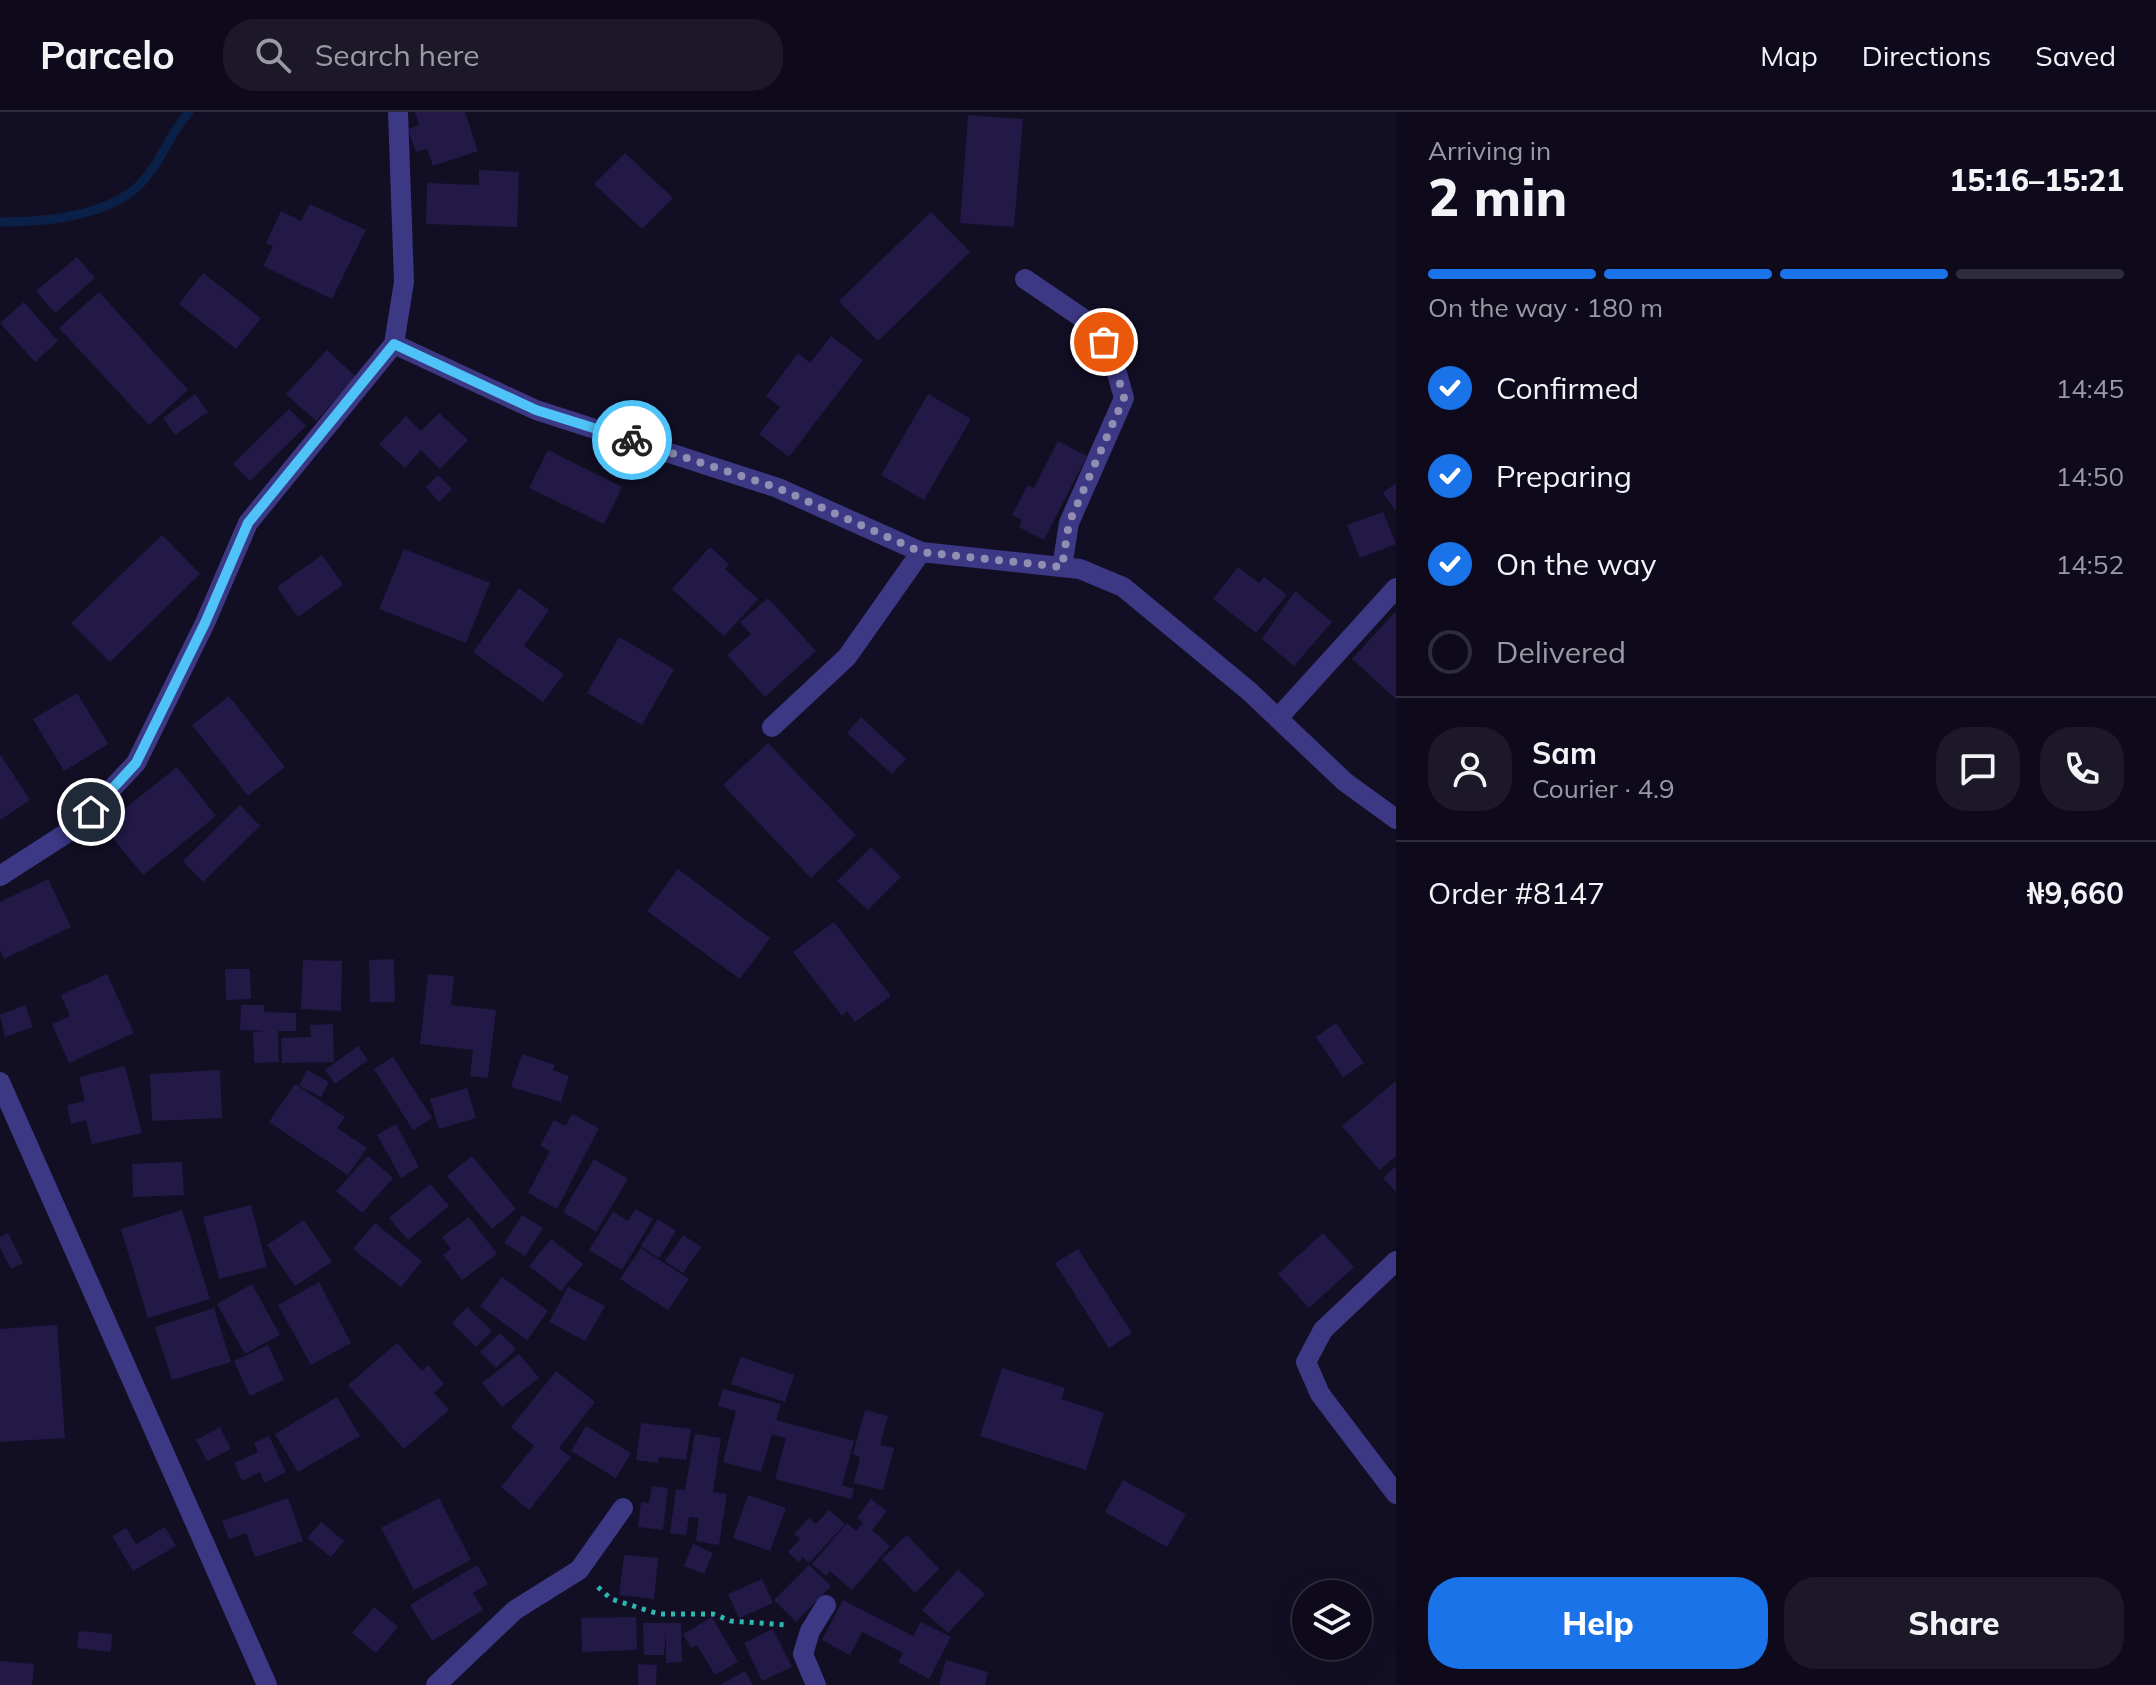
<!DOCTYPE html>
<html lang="en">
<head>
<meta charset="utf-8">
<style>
	body { margin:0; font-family:Mulish,sans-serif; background:#1c1828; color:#f1f3f6; height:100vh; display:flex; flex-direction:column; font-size:30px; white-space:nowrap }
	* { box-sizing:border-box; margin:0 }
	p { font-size:26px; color:#9b9aa3 }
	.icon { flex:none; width:44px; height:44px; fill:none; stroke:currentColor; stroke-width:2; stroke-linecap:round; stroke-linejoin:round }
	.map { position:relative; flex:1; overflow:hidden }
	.details { display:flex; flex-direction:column; background:#0e0a1b; width:760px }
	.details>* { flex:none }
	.tools { position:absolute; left:1292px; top:1468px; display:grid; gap:16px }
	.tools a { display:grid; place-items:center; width:80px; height:80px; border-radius:50%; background:#0e0a1b; box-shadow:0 8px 32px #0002,0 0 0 2px #2e2b3a; font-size:40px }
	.pin { position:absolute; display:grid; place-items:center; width:68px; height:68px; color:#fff; margin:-34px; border:4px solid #fff; border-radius:50%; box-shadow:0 2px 8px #0007 }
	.courier { position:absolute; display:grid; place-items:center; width:80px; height:80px; margin:-40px; border:6px solid #4fc3f7; border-radius:50%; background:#fff; color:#222; box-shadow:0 2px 10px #0007 }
	.head em { font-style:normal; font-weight:800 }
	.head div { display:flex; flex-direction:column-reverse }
	.head { display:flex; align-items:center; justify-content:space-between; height:136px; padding:0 32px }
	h1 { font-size:52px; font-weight:800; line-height:60px }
	.bar { display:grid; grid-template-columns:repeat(4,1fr); gap:12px 8px; align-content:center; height:96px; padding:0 32px }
	.bar i { height:10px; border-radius:6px; background:#2e2b3a }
	.bar .selected { background:#1a73e8 }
	.bar p { grid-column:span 4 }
	.line { display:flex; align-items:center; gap:20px; padding:0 32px; border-top:2px solid #2e2b3a }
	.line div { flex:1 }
	.round { display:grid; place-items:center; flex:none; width:84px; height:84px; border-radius:32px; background:#1c1828 }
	ol { padding:0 32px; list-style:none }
	li { display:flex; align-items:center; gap:24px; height:88px }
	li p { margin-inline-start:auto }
	li .icon { padding:8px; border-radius:50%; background:#1a73e8; color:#fff; stroke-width:4 }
	li:last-child { color:#9b9aa3 }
	li i { width:44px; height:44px; border:4px solid #2e2b3a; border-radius:50% }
	.action { display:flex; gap:16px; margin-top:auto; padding:16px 32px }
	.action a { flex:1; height:92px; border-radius:32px; background:#1a73e8; color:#fff; font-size:32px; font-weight:800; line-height:92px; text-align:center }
	.action a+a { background:#1c1828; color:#f1f3f6 }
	header { display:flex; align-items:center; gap:48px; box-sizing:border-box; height:112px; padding:0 40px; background:#0e0a1b; border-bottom:2px solid #2e2b3a }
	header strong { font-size:38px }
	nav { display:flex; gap:44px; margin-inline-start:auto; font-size:28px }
	.search { width:560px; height:72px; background:#1c1828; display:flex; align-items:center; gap:20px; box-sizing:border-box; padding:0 28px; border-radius:32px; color:#9b9aa3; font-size:30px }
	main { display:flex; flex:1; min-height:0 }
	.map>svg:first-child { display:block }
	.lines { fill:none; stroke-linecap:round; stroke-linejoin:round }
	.stream { stroke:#0b2046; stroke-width:9 }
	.building { fill:#231946 }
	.path { stroke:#2cb8b1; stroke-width:5; stroke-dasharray:4 6; stroke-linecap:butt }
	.minor { stroke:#3c3884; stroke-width:20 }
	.done { stroke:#928db2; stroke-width:8; stroke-dasharray:0 14.4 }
	.route { stroke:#4fc3f7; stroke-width:10 }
</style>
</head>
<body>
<header>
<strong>Parcelo</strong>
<div class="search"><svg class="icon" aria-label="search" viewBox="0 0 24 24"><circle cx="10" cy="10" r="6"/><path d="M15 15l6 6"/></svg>Search here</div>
<nav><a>Map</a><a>Directions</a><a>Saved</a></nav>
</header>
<main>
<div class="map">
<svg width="1396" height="1573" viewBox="0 0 1396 1573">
	<rect width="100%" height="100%" fill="#120e24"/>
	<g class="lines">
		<path class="stream" d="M0,110C42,110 102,105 136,76C158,57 169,22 189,0"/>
	</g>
	<g class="building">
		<polygon points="415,0 465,0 478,39 433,54 427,37 416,40 408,17 419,13"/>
		<polygon points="968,3 1023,7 1014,115 960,111"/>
		<polygon points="625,41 673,86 642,117 594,72"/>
		<polygon points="479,58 519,60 517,115 426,112 427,71 479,73"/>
		<polygon points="310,92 366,118 332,187 263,154 273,134 266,131 281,99 301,109"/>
		<polygon points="931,100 970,140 878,229 839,189"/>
		<polygon points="77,145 95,166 55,201 36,179"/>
		<polygon points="203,161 261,206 236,237 179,192"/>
		<polygon points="99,180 188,278 149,313 59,216"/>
		<polygon points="24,190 58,229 35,250 0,211"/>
		<polygon points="831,224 863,248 789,345 759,322 780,295 766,284 798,241 810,251"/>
		<polygon points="327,238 356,265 316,309 286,282"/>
		<polygon points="195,282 208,300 175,323 163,306"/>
		<polygon points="928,282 971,307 924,388 881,363"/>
		<polygon points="289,297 306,314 250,369 233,352"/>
		<polygon points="439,301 468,328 440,357 421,338 405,356 379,332 406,304 421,319"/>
		<polygon points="1058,329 1087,344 1044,428 1019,415 1022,408 1012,403 1028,373 1034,376"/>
		<polygon points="548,338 622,375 604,412 529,376"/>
		<polygon points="438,363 452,377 439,390 426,375"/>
		<polygon points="1396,371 1396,399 1383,381"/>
		<polygon points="1383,400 1396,432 1360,446 1347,413"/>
		<polygon points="162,423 200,462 110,550 71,511"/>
		<polygon points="710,435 729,452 725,457 758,487 724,524 672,477"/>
		<polygon points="404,437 490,471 466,531 379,497"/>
		<polygon points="322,443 343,473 298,505 277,475"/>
		<polygon points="1238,455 1259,471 1264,465 1287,483 1256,521 1213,487"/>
		<polygon points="519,476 549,498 524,534 564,562 543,590 473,540"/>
		<polygon points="1295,479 1332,510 1294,554 1262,527"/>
		<polygon points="768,486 816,539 765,585 727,543 751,522 740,510"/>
		<polygon points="1396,499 1396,587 1352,547"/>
		<polygon points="619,525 674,557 642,613 587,581"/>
		<polygon points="77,581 108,632 64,659 33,607"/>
		<polygon points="229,584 285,655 248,684 192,613"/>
		<polygon points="861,605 906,647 892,662 847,621"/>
		<polygon points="768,631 856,723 811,766 723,673"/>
		<polygon points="0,642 30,688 0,708"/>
		<polygon points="177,655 216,704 143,763 103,714"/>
		<polygon points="240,693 260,714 203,770 183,749"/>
		<polygon points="871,735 901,765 868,798 837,769"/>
		<polygon points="678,757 770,826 740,867 647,799"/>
		<polygon points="48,767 71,815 4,847 0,838 0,790"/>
		<polygon points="834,810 891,884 855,910 847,899 842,904 793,840"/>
		<polygon points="394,847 395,890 370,890 369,848"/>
		<polygon points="303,848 342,849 341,899 301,897"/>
		<polygon points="225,857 250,857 251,887 226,888"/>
		<polygon points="107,862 134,921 69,951 52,912 70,904 61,883"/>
		<polygon points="428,862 454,864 451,893 496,898 488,966 470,964 473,938 420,932"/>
		<polygon points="25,893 33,915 5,925 0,903"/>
		<polygon points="241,893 264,893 264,900 296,901 296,919 278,919 279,950 254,951 253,920 266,919 240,918"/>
		<polygon points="1336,911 1364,951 1343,965 1316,925"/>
		<polygon points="333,912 334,950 282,951 281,926 311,925 310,913"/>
		<polygon points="358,934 368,948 335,972 325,958"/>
		<polygon points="522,942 555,953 553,958 569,964 561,990 511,975"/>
		<polygon points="393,945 432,1006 413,1018 374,957"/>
		<polygon points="125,954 142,1021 92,1032 86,1008 71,1012 67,993 85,989 79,965"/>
		<polygon points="220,958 222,1006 152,1009 150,962"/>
		<polygon points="307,958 329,970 321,985 299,974"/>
		<polygon points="1396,969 1396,1044 1379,1058 1342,1014"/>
		<polygon points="295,972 345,1005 337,1016 367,1036 348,1063 269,1010"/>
		<polygon points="467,976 476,1006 439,1017 430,987"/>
		<polygon points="572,1002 599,1016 557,1097 528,1081 550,1039 540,1034 554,1008 566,1014"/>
		<polygon points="396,1012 419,1055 401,1066 377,1023"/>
		<polygon points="368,1044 393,1066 362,1101 336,1079"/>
		<polygon points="472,1044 516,1097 492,1117 447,1064"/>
		<polygon points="594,1047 628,1067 596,1120 563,1100"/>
		<polygon points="182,1050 184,1083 133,1085 132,1052"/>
		<polygon points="1396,1054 1396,1080 1383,1066"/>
		<polygon points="430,1072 449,1094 408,1128 389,1106"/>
		<polygon points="251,1093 267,1155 219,1167 203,1105"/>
		<polygon points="635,1097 653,1107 622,1158 589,1138 613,1100 628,1109"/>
		<polygon points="182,1098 210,1187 148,1206 121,1117"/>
		<polygon points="522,1103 543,1116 525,1144 504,1131"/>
		<polygon points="469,1105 497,1142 462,1168 443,1143 451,1137 442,1125"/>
		<polygon points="658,1107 676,1119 659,1146 641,1134"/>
		<polygon points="304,1108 332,1150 295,1174 267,1133"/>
		<polygon points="375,1111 422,1149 401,1175 353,1137"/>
		<polygon points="8,1121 23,1151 11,1157 0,1136 0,1125"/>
		<polygon points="1323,1121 1354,1155 1309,1196 1278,1162"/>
		<polygon points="683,1123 701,1135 683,1161 665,1149"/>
		<polygon points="551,1127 583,1152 561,1179 529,1154"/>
		<polygon points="641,1136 689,1167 668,1198 620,1167"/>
		<polygon points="1078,1137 1132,1221 1109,1236 1055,1151"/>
		<polygon points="502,1165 548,1199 527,1228 480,1194"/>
		<polygon points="319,1170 351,1231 311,1253 278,1193"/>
		<polygon points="252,1172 280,1223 245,1242 217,1192"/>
		<polygon points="568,1175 605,1194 585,1229 549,1210"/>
		<polygon points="467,1195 492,1219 476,1235 452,1211"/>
		<polygon points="214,1196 231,1250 172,1268 155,1215"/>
		<polygon points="57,1213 65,1326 0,1330 0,1217"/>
		<polygon points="500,1221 516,1237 496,1256 480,1240"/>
		<polygon points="397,1231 422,1259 428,1253 444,1272 434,1281 449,1298 404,1337 348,1273"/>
		<polygon points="268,1233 284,1268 250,1284 234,1249"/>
		<polygon points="519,1242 539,1266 502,1295 482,1271"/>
		<polygon points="741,1245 794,1263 785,1290 731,1272"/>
		<polygon points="1002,1256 1065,1276 1061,1287 1104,1301 1086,1358 980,1324"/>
		<polygon points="556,1259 595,1290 559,1336 571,1345 529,1398 501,1375 534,1334 511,1315"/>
		<polygon points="723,1277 781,1292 761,1360 723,1350 736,1299 718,1294"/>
		<polygon points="337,1285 360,1324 298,1360 275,1322"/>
		<polygon points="865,1298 888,1304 880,1333 894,1336 883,1378 854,1371 860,1345 853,1342"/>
		<polygon points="776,1308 854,1329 842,1373 854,1377 851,1387 775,1367 786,1326 772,1323"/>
		<polygon points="641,1311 691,1317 686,1348 659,1345 658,1351 636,1348"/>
		<polygon points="586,1314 631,1341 616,1366 571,1339"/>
		<polygon points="220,1315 231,1337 207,1349 196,1328"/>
		<polygon points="695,1322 721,1326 713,1380 727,1382 719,1433 696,1429 699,1406 689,1405 686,1423 670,1421 676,1377 685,1378"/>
		<polygon points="269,1324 286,1360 264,1371 260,1360 242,1369 234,1351 258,1340 254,1331"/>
		<polygon points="1123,1368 1186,1402 1167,1435 1105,1400"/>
		<polygon points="652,1374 668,1376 663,1418 638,1415 641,1390 649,1391"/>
		<polygon points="748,1383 786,1396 770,1439 733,1426"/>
		<polygon points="288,1386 303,1429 255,1445 246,1421 229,1427 222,1409"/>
		<polygon points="439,1386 471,1448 414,1478 381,1416"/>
		<polygon points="871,1387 887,1399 872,1418 890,1434 852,1478 830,1459 826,1464 812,1452 847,1411 856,1419 863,1411 857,1406"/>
		<polygon points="829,1398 845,1412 809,1451 803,1445 799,1450 788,1440 800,1427 794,1422 809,1406 816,1412"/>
		<polygon points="321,1410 344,1429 331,1445 307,1426"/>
		<polygon points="165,1415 176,1434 133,1459 112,1424 126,1416 136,1432"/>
		<polygon points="907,1423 939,1457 915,1481 882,1447"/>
		<polygon points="693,1432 713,1441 704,1462 684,1454"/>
		<polygon points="624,1443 658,1446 654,1487 619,1483"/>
		<polygon points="477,1453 488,1472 473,1481 483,1498 432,1529 410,1493"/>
		<polygon points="809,1453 831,1474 796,1510 774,1488"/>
		<polygon points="958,1458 985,1482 948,1521 922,1498"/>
		<polygon points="762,1467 773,1491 739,1506 728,1482"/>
		<polygon points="843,1488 913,1524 921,1510 951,1525 929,1567 898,1550 903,1541 862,1520 850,1543 822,1528"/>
		<polygon points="374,1495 398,1515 376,1541 352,1521"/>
		<polygon points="636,1505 637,1538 582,1540 581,1506"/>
		<polygon points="712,1505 738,1550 715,1563 697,1533 691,1536 683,1522"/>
		<polygon points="643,1511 681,1511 682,1550 666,1551 666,1516 664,1543 644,1543"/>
		<polygon points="773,1517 792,1555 762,1569 744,1531"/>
		<polygon points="79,1519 112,1522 111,1540 77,1536"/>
		<polygon points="946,1548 988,1560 985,1573 939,1573"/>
		<polygon points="0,1549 34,1552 32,1573 0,1573"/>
		<polygon points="638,1552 657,1553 656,1573 638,1573"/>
		<polygon points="745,1559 753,1573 720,1573"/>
	</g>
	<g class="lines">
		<polyline class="path" points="598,1475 611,1487 659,1502 713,1502 731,1509 787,1513"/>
		<g class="minor">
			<polyline points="1025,167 1094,214 1113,247 1124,286 1069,411 1062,455"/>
			<polyline points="394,232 536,298 778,376 921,440 1080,457 1123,475 1249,579 1345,670 1396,707"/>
			<polyline points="1278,606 1396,476"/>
			<polyline points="772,615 847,545 921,440"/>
			<polyline points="0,764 76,715 136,651 205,511 248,411 394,232 404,170 398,0"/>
			<polyline points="0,970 267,1573"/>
			<polyline points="1396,1149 1323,1218 1306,1250 1320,1282 1396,1382"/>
			<polyline points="436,1573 515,1498 579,1458 623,1396"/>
			<polyline points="816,1573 803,1542 810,1519 826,1493"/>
		</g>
	</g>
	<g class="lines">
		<polyline class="done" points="632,328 778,376 921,440 1062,455 1069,411 1124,286 1113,247 1104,230"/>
		<polyline class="route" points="91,700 136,651 205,511 248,411 394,232 536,298 632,328"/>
	</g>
</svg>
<div class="tools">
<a><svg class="icon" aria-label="layers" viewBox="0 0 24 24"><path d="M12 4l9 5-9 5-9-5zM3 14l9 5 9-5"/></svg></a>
</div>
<div class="pin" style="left:1104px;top:230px;background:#ea580c"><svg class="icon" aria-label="bag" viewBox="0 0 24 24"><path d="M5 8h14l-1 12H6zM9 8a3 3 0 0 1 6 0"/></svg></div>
<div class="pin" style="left:91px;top:700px;background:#1f2937"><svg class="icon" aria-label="home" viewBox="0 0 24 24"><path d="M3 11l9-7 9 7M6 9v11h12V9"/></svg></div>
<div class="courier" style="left:632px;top:328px"><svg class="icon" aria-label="bike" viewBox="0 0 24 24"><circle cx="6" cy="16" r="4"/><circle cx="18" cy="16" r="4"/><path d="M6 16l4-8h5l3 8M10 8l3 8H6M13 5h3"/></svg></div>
</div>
<section class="details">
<div class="head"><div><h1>2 min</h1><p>Arriving in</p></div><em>15:16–15:21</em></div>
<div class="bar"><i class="selected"></i><i class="selected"></i><i class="selected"></i><i></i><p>On the way · 180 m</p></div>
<ol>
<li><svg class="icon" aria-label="check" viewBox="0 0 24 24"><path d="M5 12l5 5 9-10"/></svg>Confirmed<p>14:45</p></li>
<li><svg class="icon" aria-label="check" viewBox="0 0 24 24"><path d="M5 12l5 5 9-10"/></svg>Preparing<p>14:50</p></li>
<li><svg class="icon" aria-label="check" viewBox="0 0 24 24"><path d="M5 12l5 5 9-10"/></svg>On the way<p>14:52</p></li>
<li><i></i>Delivered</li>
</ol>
<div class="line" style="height:144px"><a class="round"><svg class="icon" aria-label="person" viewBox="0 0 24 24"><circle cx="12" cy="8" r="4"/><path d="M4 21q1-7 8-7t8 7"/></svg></a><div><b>Sam</b><p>Courier · 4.9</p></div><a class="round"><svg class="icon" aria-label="chat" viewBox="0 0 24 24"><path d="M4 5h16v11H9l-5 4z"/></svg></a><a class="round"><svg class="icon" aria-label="phone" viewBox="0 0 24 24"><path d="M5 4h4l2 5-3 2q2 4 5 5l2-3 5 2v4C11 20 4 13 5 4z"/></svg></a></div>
<div class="line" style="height:104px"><div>Order #8147</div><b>₦9,660</b></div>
<div class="action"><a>Help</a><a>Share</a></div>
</section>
</main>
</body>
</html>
